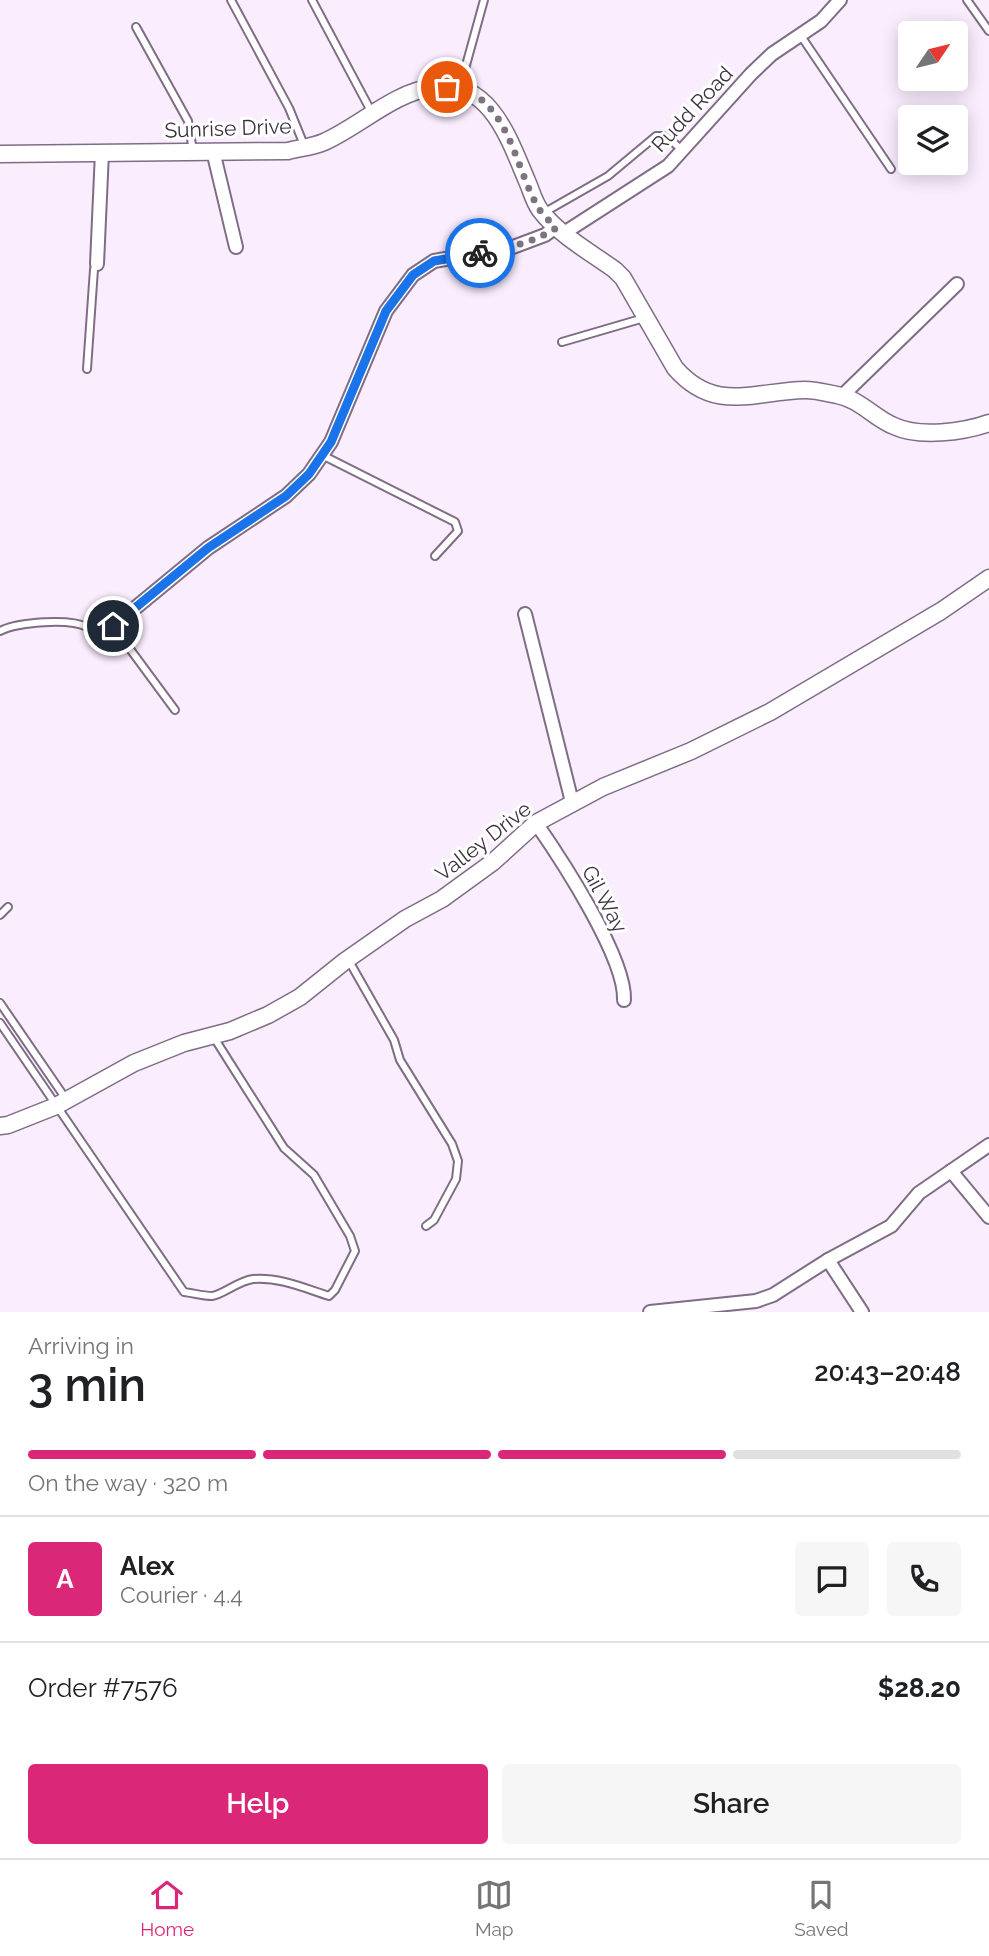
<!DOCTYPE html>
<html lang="en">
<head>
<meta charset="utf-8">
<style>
	body { margin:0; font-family:Raleway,sans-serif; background:#f6f6f6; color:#202124; height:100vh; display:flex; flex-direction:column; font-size:26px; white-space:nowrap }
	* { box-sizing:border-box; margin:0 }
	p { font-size:23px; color:#757577 }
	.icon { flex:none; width:38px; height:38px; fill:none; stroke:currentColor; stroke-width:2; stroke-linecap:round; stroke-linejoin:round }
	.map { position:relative; height:1312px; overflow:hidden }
	.details { display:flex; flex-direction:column; background:#fff; flex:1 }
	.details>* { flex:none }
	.needle { width:46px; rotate:55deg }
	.controls { position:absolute; left:898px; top:21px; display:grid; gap:14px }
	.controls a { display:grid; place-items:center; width:70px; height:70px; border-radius:7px; background:#fff; box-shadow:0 4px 18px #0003; font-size:35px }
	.pin { position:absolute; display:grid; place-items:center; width:60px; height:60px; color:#fff; margin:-30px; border:4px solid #fff; border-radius:50%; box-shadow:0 2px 7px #0007 }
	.courier { position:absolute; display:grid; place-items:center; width:70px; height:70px; margin:-35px; border:5px solid #1a73e8; border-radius:50%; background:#fff; color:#222; box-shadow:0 2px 9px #0007 }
	.summary em { font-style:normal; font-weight:600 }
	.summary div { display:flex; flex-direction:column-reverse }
	.summary { display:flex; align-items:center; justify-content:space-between; height:119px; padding:0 28px }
	h1 { font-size:46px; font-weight:600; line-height:52px }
	.bar { display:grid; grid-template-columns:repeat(4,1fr); gap:10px 7px; align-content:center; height:84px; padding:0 28px }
	.bar i { height:9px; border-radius:5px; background:#e0e0e0 }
	.bar .selected { background:#db2777 }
	.bar p { grid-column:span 4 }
	.line { display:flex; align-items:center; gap:18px; padding:0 28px; border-top:2px solid #e0e0e0 }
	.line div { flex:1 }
	.round { display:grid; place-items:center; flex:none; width:74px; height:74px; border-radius:7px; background:#f6f6f6 }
	.action { display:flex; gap:14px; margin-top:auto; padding:14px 28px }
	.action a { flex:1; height:80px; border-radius:7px; background:#db2777; color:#fff; font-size:28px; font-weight:600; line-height:80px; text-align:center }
	.action a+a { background:#f6f6f6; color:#202124 }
	.menu { display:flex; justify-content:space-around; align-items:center; height:98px; border-top:2px solid #e0e0e0; background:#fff; font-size:19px; color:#757577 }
	.menu a { display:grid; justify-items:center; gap:4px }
	.menu .selected { color:#db2777 }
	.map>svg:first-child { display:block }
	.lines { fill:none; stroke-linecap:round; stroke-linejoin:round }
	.service-casing { stroke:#7f6c85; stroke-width:10 }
	.minor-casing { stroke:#7f6c85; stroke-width:16 }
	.tertiary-casing { stroke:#7f6c85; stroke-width:19 }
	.service { stroke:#fff; stroke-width:6 }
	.minor { stroke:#fff; stroke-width:12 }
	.tertiary { stroke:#fff; stroke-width:16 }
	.done { stroke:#7e7381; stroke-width:7; stroke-dasharray:0 12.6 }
	.route { stroke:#1a73e8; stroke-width:9 }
	.labels { text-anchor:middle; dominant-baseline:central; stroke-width:6; stroke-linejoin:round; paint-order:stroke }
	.street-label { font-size:21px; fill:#3b323d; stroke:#fff }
</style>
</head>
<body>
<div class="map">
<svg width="989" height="1312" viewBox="0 0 989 1312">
	<rect width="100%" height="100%" fill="#faedfe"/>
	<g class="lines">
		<defs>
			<g id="service">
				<polyline points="231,0 289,108 304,145"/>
				<polyline points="312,0 372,113"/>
				<polyline points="967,0 989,31"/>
				<polyline points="136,27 188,121 193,151"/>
				<polyline points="801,36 891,169"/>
				<polyline points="460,87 484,0"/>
				<polyline points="545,212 608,176 656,136 666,136 682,150"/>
				<polyline points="562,342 644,318"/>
				<polyline points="87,369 94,269 97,264"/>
				<polyline points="322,455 455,522 458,531 435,556"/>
				<polyline points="113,626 175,710"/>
				<path d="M0,631C18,622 69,618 87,627C92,629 96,633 100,637"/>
				<polyline points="0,915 8,907"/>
				<polyline points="349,961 394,1040 400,1060 452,1144 458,1161 456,1179 434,1220 426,1226"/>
				<polyline points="0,1003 66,1099"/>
				<path d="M0,1023L184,1292C193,1293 203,1296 212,1296C222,1295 238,1281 253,1279C280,1277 304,1288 329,1296L335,1290L355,1251L350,1236L314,1175L284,1148L213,1036"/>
			</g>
			<g id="minor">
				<polyline points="213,151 236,247"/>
				<polyline points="564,233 668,166 751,74 772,54 821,21 840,0"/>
				<polyline points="97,264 102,152"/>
				<polyline points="842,396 957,284"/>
				<polyline points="525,614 572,802"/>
				<polyline points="100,637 208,548 286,496 309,474 331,442 386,311 413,275 434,261 513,247 545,235 556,227"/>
				<path d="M536,823C561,859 626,958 624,1000"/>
				<polyline points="951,1171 989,1217"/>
				<polyline points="828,1260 862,1312"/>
				<polyline points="650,1312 756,1301 773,1295 828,1260 891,1226 919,1193 989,1145"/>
			</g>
			<g id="tertiary">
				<path d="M0,154L288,151C299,148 313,147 324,142C360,126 394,92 434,87C490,79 509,139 527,181C531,190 534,202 540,210C559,235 590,252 615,270L623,278L675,368C715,414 754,391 805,390C816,390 827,393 837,395C860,399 874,418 894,426C919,438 964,432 989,423"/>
				<polyline points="0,1126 8,1125 56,1106 134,1063 184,1043 230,1031 268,1015 300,997 345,961 405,919 442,899 493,862 536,823 603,787 691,751 770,712 941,611 989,578"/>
			</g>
		</defs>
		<use href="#service" class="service-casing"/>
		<use href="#minor" class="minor-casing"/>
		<use href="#tertiary" class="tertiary-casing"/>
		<use href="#service" class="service"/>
		<use href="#minor" class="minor"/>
		<use href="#tertiary" class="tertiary"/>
	</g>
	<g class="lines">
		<path class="done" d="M447,87C458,89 469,90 478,97C512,122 518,173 538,207C542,215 550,221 556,228C533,243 507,248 480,253"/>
		<polyline class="route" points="113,626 208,548 286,496 309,474 331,442 386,311 413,275 434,261 480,253"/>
	</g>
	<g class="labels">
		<g class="street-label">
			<text transform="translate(692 109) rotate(-47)">Rudd Road</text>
			<text transform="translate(228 128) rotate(-2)">Sunrise Drive</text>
			<text transform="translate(483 841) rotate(-38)">Valley Drive</text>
			<text transform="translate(605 899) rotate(62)">Gil Way</text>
		</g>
	</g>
</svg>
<div class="controls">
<a><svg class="needle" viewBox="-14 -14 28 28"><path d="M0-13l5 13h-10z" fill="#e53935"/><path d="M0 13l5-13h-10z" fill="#757577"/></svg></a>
<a><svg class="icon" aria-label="layers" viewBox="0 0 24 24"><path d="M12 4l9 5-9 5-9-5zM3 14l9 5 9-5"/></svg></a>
</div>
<div class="pin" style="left:447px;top:87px;background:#ea580c"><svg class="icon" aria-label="bag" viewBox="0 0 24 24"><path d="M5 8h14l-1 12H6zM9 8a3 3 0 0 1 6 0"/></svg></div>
<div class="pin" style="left:113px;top:626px;background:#1f2937"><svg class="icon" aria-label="home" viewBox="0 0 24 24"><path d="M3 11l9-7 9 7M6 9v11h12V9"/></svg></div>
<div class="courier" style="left:480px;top:253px"><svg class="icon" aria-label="bike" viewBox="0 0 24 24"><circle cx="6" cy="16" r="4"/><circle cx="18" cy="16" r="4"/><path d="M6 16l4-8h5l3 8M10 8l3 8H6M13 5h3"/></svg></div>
</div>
<section class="details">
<div class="summary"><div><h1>3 min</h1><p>Arriving in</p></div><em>20:43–20:48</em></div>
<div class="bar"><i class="selected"></i><i class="selected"></i><i class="selected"></i><i></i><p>On the way · 320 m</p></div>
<div class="line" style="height:126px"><b class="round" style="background:#db2777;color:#fff">A</b><div><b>Alex</b><p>Courier · 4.4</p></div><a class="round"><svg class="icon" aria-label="chat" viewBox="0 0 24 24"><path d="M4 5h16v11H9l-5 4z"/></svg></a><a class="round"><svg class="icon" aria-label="phone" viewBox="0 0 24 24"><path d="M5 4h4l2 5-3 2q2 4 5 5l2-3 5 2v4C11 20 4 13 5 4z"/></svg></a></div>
<div class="line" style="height:91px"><div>Order #7576</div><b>$28.20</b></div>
<div class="action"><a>Help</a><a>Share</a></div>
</section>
<nav class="menu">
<a class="selected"><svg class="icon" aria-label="home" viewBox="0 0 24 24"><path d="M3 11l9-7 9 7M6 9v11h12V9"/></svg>Home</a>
<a><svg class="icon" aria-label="map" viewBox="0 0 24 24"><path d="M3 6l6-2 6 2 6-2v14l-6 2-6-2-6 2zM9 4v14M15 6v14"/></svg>Map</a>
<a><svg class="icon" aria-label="saved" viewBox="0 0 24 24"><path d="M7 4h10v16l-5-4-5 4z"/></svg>Saved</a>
</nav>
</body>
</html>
